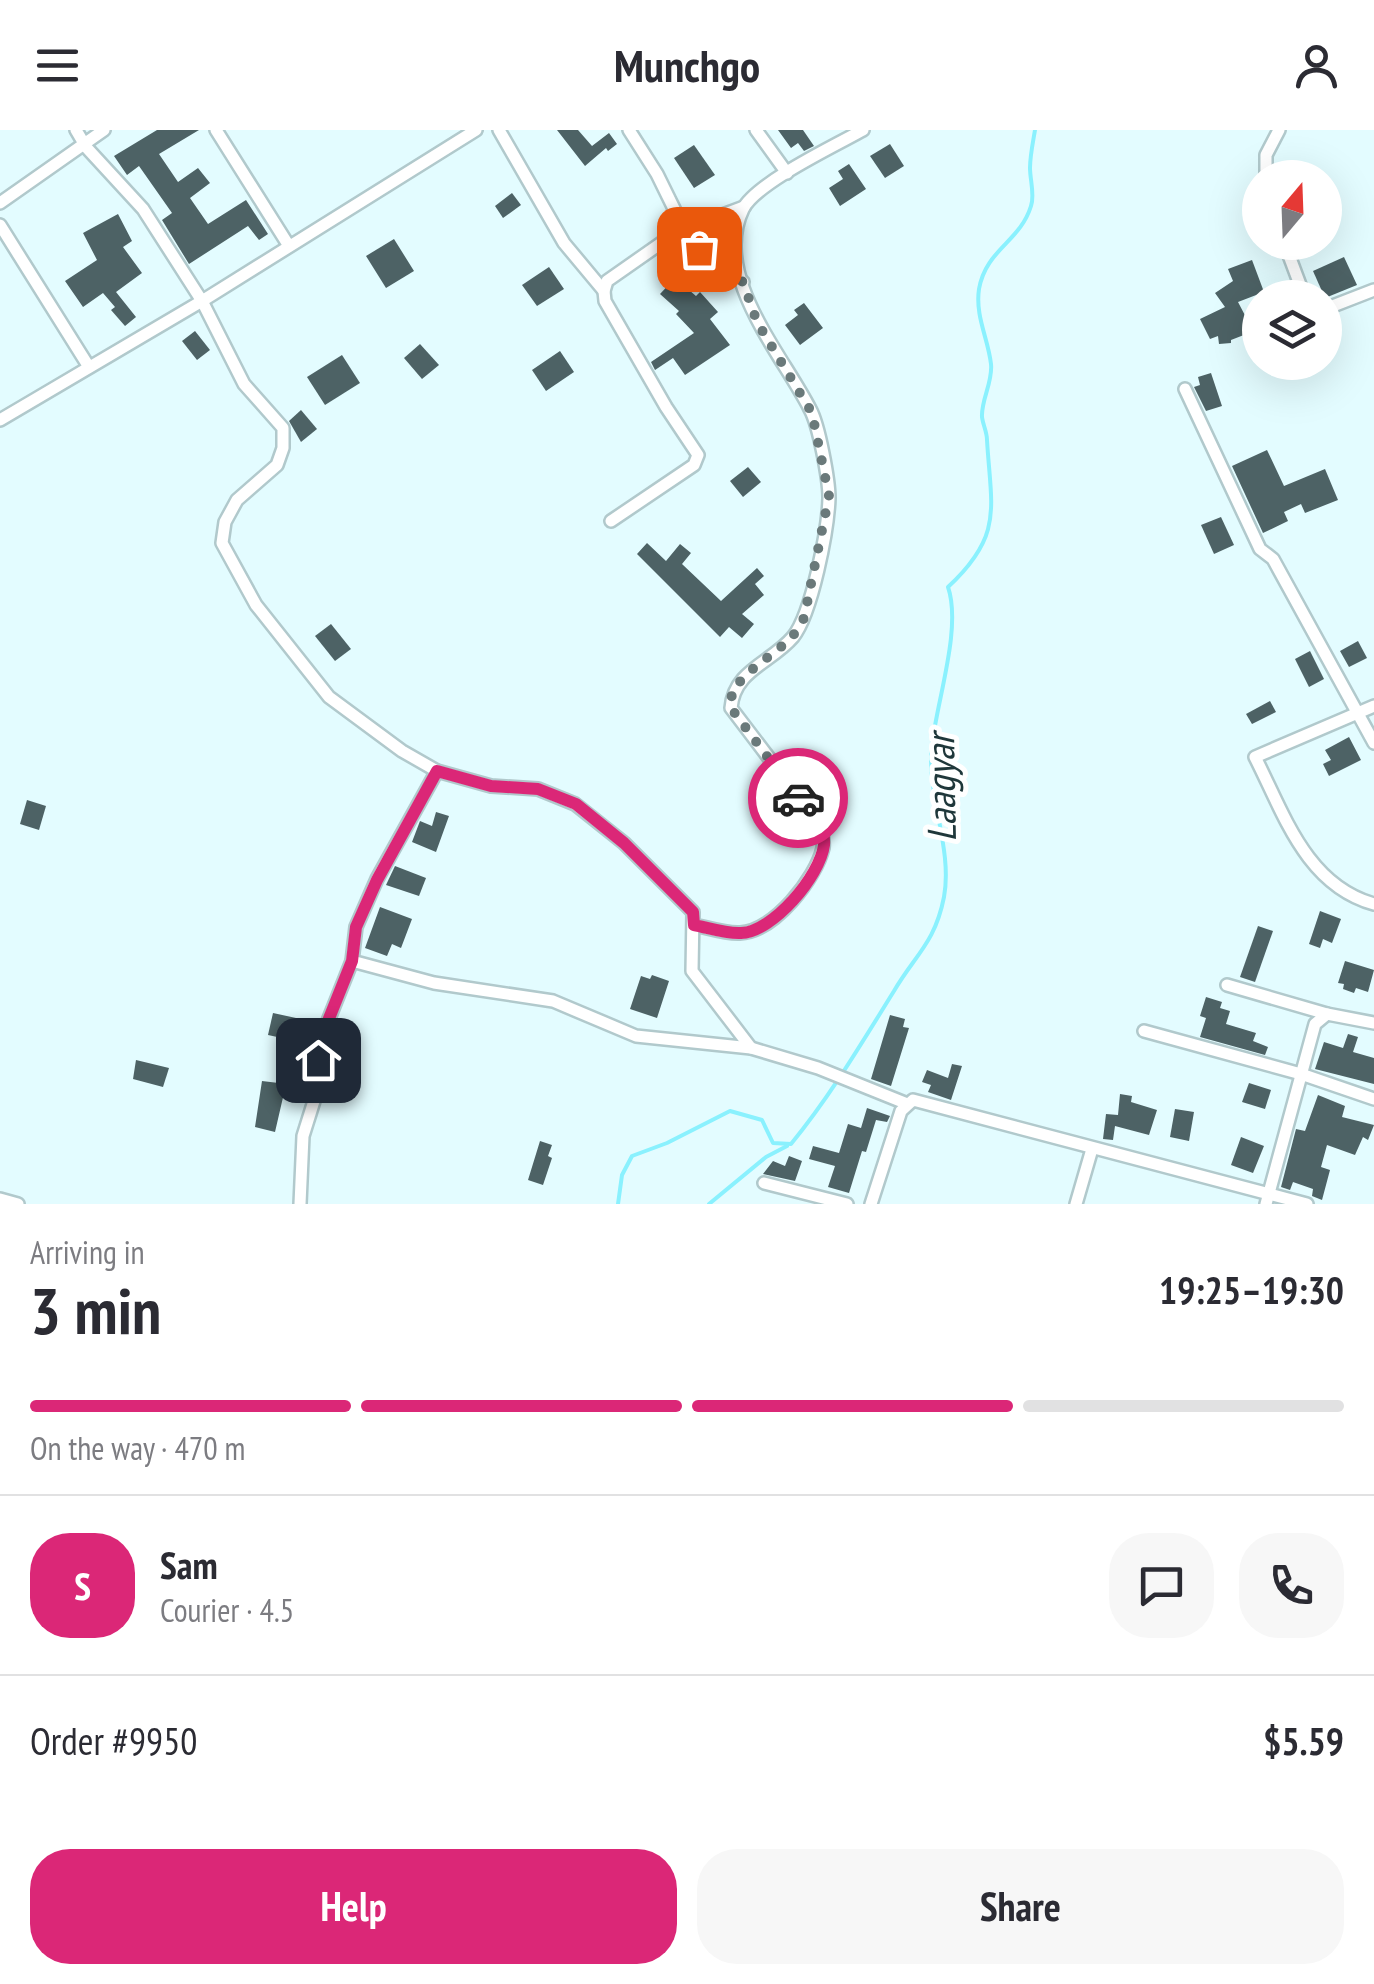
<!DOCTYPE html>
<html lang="en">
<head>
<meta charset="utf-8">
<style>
	body { margin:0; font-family:"PT Sans Narrow",sans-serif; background:#f7f7f7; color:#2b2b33; height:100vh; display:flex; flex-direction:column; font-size:38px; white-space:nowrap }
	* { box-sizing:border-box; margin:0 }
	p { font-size:32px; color:#7c7c81 }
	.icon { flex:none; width:55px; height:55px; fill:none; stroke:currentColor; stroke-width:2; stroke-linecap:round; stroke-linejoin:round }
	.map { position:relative; height:1074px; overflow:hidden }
	.side { display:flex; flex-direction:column; background:#fff; flex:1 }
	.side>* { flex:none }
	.needle { width:65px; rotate:19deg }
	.tools { position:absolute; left:1242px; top:30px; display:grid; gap:20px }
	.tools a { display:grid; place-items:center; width:100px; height:100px; border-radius:50%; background:#fff; box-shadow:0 10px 40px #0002; font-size:50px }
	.pin { position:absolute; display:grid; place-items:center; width:85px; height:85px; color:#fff; margin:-42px; border-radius:20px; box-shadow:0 5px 15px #0006 }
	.courier { position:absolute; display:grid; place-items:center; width:100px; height:100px; margin:-50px; border:8px solid #db2777; border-radius:50%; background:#fff; color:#222; box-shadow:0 2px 12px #0007 }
	.overview em { font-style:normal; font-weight:700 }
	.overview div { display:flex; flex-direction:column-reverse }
	.overview { display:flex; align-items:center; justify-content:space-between; height:170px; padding:0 30px }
	h1 { font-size:65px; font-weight:700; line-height:75px }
	.bar { display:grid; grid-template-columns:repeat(4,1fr); gap:15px 10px; align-content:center; height:120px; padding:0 30px }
	.bar i { height:12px; border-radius:8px; background:#e1e1e2 }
	.bar .current { background:#db2777 }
	.bar p { grid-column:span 4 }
	.line { display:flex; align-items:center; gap:25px; padding:0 30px; border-top:2px solid #e1e1e2 }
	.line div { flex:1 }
	.round { display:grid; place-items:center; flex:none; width:105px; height:105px; border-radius:40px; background:#f7f7f7 }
	.button { display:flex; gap:20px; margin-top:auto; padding:20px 30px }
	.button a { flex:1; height:115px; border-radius:40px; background:#db2777; color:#fff; font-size:40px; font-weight:700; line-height:115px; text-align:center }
	.button a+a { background:#f7f7f7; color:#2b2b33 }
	header { display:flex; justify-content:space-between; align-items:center; height:130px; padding:0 30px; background:#fff; font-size:45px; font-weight:700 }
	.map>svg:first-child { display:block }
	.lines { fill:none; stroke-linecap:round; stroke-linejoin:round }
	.stream { stroke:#8af1fe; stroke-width:4 }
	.building { fill:#4d6265 }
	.minor-casing { stroke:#b1c9cc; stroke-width:16 }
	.minor { stroke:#fff; stroke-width:11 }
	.done { stroke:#6a797a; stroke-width:10; stroke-dasharray:0 18 }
	.route { stroke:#db2777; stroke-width:12 }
	.labels { text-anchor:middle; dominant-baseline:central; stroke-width:10; stroke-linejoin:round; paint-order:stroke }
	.water-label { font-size:40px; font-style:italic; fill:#1f373a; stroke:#fff }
</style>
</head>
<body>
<header><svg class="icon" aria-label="menu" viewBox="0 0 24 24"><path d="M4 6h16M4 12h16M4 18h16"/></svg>Munchgo<svg class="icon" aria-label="person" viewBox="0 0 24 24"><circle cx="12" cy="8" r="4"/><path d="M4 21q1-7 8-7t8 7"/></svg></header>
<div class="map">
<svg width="1374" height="1074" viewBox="0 0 1374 1074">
	<rect width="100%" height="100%" fill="#e3fcff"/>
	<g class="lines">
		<g class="stream">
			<path d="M618,1074L622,1045L632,1026L667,1013L730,981L762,990L773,1013L791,1014C831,965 861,914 894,861C915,825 935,813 944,767C953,718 926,664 932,615C937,570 962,498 948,457C1004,405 991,378 987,310C987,302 983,295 982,287C981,270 993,252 991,234C988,208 975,186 979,159C986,119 1020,112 1031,76C1035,65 1030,50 1030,38C1030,26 1033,12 1035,0"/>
			<polyline points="709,1074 766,1027 787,1016"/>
		</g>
	</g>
	<g class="building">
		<polygon points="157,0 199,0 159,24 178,52 198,38 210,53 190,68 208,94 246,70 268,104 259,110 248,96 189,134 162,90 172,83 139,36 127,45 114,26"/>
		<polygon points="557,0 578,0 592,16 609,3 617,14 608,21 606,18 585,36"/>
		<polygon points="778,0 803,0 814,16 804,21 798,13 791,18"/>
		<polygon points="890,14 904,36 885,48 870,26"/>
		<polygon points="694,15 715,45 694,58 674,28"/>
		<polygon points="849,34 866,59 840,76 829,58 843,49 838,41"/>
		<polygon points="512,63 521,75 503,88 495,76"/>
		<polygon points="118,84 132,111 123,117 142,143 116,162 136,187 125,196 111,180 115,177 103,163 83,177 65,151 97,130 83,103"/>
		<polygon points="394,109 414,141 386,158 366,126"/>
		<polygon points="1344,127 1357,155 1325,168 1313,141"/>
		<polygon points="1252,130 1264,162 1238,172 1249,193 1246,194 1249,203 1231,210 1231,213 1219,214 1218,206 1210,209 1200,189 1225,177 1215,163 1233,151 1228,139"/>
		<polygon points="549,137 564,159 537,176 522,155"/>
		<polygon points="675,148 696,166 700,162 718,182 710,189 730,215 685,245 673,228 655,240 651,232 694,203 676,184 679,181 660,164"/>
		<polygon points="804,173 823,198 800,215 785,195 798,185 794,180"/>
		<polygon points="195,201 210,220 197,230 182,211"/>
		<polygon points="420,214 439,235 422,249 404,228"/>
		<polygon points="560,221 574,242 546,261 532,240"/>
		<polygon points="342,225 360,253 325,275 307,247"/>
		<polygon points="1211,243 1222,276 1206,281 1194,257 1200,255 1198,247"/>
		<polygon points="301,280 317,299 301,312 289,291"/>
		<polygon points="1267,320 1284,356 1325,339 1338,370 1305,383 1301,374 1284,382 1288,391 1263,403 1232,336"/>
		<polygon points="748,337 761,352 743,367 730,351"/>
		<polygon points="1221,387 1234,415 1214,424 1201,395"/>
		<polygon points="647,413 666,431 680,414 691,423 682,434 721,471 757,438 764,446 755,454 764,465 742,484 754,494 742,508 729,497 720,507 637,424"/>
		<polygon points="331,494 351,519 335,531 315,506"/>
		<polygon points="1358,511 1367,528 1349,537 1340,521"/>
		<polygon points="1310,521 1324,549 1309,557 1295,529"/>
		<polygon points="1270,571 1276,582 1252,594 1246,584"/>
		<polygon points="1349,607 1361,630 1329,646 1323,634 1331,630 1325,620"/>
		<polygon points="27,670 46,676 39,700 20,694"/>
		<polygon points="436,682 449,686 436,722 412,712 420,691 432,696"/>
		<polygon points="395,736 426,748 419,766 386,755"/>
		<polygon points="380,777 412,789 401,818 392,814 387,826 365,818"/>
		<polygon points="1320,781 1341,789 1332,813 1323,809 1320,818 1309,814"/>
		<polygon points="1258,796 1273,801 1255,852 1240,847"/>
		<polygon points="1345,831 1374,840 1368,862 1356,858 1354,863 1343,859 1344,854 1338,853"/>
		<polygon points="652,845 669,851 657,888 630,879 641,846 650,849"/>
		<polygon points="1206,867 1222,872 1220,878 1230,881 1226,894 1256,903 1253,911 1268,917 1265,925 1200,907 1206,888 1200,886"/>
		<polygon points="273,883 296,888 291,910 268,905"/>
		<polygon points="890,885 905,889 903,897 909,898 891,956 871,949"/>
		<polygon points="1348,904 1358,907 1353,922 1374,928 1374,954 1315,939 1324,912 1343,918"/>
		<polygon points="136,930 169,938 163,957 133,949"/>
		<polygon points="952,934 962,936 951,970 928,962 931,955 922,952 927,940 948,948"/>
		<polygon points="262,951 295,955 294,965 284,963 275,1002 255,997"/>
		<polygon points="1249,953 1271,960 1265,979 1242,972"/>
		<polygon points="1120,964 1132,966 1131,972 1157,980 1149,1005 1115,996 1113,1010 1103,1009 1106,984 1118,985"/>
		<polygon points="1318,965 1345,976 1342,987 1374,995 1368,1010 1363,1007 1355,1025 1327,1015 1321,1037 1330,1040 1322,1070 1312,1066 1313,1059 1293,1052 1290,1060 1281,1057 1296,999 1305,1001"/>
		<polygon points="867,978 890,986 887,992 876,990 866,1022 862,1021 849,1063 828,1057 835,1036 809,1029 813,1016 839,1023 848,994 861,998"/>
		<polygon points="1175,979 1194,982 1189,1011 1170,1007"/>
		<polygon points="1241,1007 1264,1016 1253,1043 1231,1035"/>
		<polygon points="540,1011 552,1015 548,1026 552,1028 543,1055 528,1050"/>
		<polygon points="789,1026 802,1031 795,1051 763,1044 773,1031 785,1036"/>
	</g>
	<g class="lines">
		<defs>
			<g id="minor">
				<polyline points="76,0 86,17 143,79 202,171 244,254 283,298 283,318 277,335 237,370 225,392 222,413 256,475 329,567 402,621 437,641 491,656 538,659 575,674 624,713 693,782 692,841 751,918"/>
				<polyline points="216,0 289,116"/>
				<polyline points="499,0 564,113 604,161"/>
				<polyline points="629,0 657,44 684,99"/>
				<polyline points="756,0 787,43"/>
				<polyline points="1266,48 1266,25 1279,0"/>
				<polyline points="0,73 104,0"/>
				<polyline points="0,95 89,237"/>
				<polyline points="677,102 743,152"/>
				<polyline points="1284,112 1305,168"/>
				<polyline points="1325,179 1374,160"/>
				<polyline points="1185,259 1260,419 1273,429 1374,613"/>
				<polyline points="0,290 202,171 476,0"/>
				<polyline points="611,391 694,335 698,325 666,277 605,171 604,161 607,151 677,102 744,77"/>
				<path d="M1374,576L1255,627C1284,684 1306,755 1374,774"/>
				<path d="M694,795C709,798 726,804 740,803C774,802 816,748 823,718C824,710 822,703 820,695L731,578C734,540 771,533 793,507C812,483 828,400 829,368C829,350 819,295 810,279C782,224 711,145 743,79C756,53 836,15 863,0"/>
				<polyline points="352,831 434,853 553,871 636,906 751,918 818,938 905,973"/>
				<polyline points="1227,855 1327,884"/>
				<polyline points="1144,901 1301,944 1374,969"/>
				<polyline points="764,1053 847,1074"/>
				<polyline points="0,1069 18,1074"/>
				<polyline points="300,1074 303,1006 314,971 318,930 326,896 352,831 356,797 377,749 437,641"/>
				<polyline points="871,1074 901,981 913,970 1307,1074"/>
				<polyline points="1076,1074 1092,1019"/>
				<polyline points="1266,1074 1315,894 1327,884 1374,893"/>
			</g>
		</defs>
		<use href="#minor" class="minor-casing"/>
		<use href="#minor" class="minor"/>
	</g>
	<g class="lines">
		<polyline class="done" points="699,119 743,152 757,192 812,283 829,366 804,488 791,509 749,542 732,560 731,578 798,668"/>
		<path class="route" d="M318,930L326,896L352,831L356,797L377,750L437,641L491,656L538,659L576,674L624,713L693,782L694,795C709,798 727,804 741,803C773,802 820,746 824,715C826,697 809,681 798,668"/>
	</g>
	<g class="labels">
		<g class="water-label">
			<text transform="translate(940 658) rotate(-91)">Laagyar</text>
		</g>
	</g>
</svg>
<div class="tools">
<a><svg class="needle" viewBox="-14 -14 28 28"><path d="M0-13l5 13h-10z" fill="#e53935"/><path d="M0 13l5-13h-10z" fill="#7c7c81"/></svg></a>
<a><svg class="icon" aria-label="layers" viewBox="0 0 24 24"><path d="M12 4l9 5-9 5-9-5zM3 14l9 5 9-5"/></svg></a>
</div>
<div class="pin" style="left:699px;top:119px;background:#ea580c"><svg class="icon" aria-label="bag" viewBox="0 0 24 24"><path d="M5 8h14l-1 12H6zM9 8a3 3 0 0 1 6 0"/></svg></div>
<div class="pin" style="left:318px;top:930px;background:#1f2937"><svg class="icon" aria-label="home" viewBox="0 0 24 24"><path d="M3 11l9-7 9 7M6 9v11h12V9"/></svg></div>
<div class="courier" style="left:798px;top:668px"><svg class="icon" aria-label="car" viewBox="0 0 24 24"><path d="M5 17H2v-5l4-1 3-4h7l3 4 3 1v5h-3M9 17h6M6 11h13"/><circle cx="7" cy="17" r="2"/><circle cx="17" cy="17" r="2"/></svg></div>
</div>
<section class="side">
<div class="overview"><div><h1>3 min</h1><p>Arriving in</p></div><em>19:25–19:30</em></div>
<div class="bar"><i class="current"></i><i class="current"></i><i class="current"></i><i></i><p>On the way · 470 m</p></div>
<div class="line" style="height:180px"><b class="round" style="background:#db2777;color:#fff">S</b><div><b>Sam</b><p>Courier · 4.5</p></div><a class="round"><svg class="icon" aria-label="chat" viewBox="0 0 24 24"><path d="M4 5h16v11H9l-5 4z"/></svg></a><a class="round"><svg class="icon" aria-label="phone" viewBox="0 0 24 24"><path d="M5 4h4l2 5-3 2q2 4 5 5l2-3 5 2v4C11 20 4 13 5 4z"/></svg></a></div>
<div class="line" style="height:130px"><div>Order #9950</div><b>$5.59</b></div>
<div class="button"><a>Help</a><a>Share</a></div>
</section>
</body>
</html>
